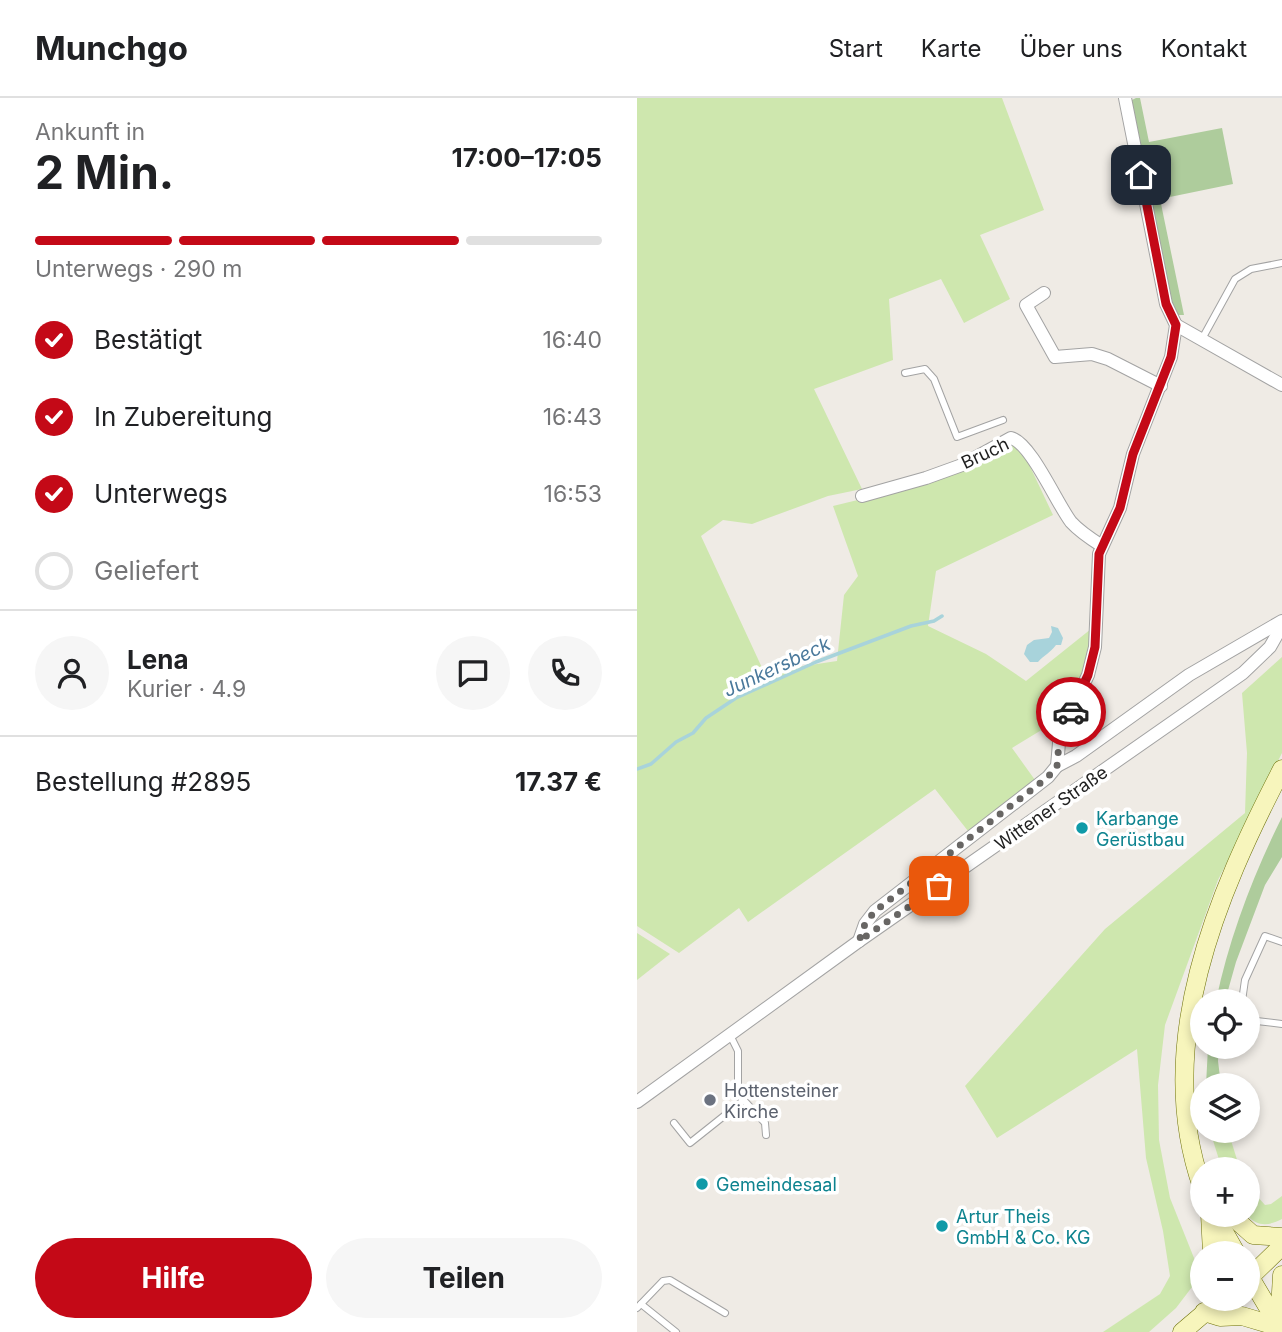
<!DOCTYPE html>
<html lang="de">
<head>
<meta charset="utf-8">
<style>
	body { margin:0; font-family:Inter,sans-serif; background:#f6f6f6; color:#202124; height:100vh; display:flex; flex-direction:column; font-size:26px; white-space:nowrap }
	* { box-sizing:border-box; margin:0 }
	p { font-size:23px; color:#757577 }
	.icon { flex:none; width:38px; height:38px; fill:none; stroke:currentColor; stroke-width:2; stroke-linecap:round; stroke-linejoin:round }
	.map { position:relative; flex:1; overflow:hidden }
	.panel { display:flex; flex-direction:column; background:#fff; width:637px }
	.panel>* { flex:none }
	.fabs { position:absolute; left:553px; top:891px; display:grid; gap:14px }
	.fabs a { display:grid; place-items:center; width:70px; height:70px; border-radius:50%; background:#fff; box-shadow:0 4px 10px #0003; font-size:35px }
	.pin { position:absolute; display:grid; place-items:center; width:60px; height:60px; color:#fff; margin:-30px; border-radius:14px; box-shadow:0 4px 10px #0006 }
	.courier { position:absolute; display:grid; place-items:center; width:70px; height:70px; margin:-35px; border:5px solid #c40917; border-radius:50%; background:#fff; color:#222; box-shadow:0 2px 9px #0007 }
	.summary em { font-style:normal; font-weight:700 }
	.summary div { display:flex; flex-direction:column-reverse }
	.summary { display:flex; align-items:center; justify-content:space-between; height:119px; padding:0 35px }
	h1 { font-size:46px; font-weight:700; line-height:52px }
	.bar { display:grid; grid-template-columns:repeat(4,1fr); gap:10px 7px; align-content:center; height:84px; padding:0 35px }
	.bar i { height:9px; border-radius:5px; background:#e0e0e0 }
	.bar .current { background:#c40917 }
	.bar p { grid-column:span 4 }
	.line { display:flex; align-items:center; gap:18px; padding:0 35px; border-top:2px solid #e0e0e0 }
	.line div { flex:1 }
	.round { display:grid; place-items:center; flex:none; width:74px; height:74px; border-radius:37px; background:#f6f6f6 }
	ol { padding:0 35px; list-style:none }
	li { display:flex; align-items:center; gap:21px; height:77px }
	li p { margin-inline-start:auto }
	li .icon { padding:7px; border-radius:50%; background:#c40917; color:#fff; stroke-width:4 }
	li:last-child { color:#757577 }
	li i { width:38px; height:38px; border:4px solid #e0e0e0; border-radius:50% }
	.button { display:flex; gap:14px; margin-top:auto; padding:14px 35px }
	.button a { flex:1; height:80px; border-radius:42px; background:#c40917; color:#fff; font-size:28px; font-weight:700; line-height:80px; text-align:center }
	.button a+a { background:#f6f6f6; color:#202124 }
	header { display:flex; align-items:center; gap:42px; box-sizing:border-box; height:98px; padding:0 35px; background:#fff; border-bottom:2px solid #e0e0e0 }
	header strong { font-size:33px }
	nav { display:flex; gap:38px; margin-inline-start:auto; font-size:24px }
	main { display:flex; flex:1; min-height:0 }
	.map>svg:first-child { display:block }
	.grass { fill:#cee7ae }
	.forest { fill:#aecc9c }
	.water { fill:#a8d3db }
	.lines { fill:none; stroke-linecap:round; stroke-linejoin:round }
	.stream { stroke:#a8d3db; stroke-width:3.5 }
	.lane-casing { stroke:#a3a3a3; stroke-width:8 }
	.street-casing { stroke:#a3a3a3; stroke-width:14 }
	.secondary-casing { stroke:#6e720a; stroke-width:19 }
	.lane { stroke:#fff; stroke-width:6 }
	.street { stroke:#fff; stroke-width:12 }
	.secondary { stroke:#f7f5bc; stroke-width:18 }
	.done { stroke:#686664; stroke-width:7; stroke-dasharray:0 12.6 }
	.route { stroke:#c40917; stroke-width:9 }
	.culture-dot { fill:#0f9aa8; stroke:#fff; stroke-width:2.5 }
	.worship-dot { fill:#6b7280; stroke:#fff; stroke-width:2.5 }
	.labels { text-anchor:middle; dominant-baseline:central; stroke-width:7; stroke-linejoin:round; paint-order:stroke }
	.street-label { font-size:18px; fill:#1f1f1f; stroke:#fff }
	.culture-label { font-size:18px; fill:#0d838f; stroke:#fff; text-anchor:start }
	.worship-label { font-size:18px; fill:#5b616d; stroke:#fff; text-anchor:start }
	.water-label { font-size:19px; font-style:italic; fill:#49789b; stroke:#fff }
</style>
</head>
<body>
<header>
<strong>Munchgo</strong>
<nav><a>Start</a><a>Karte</a><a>Über uns</a><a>Kontakt</a></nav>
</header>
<main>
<section class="panel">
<div class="summary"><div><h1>2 Min.</h1><p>Ankunft in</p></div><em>17:00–17:05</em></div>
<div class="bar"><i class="current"></i><i class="current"></i><i class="current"></i><i></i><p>Unterwegs · 290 m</p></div>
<ol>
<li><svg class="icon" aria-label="check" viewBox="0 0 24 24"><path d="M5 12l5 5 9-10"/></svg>Bestätigt<p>16:40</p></li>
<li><svg class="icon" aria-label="check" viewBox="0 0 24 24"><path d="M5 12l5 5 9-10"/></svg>In Zubereitung<p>16:43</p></li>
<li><svg class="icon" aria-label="check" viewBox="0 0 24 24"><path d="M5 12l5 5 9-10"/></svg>Unterwegs<p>16:53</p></li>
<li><i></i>Geliefert</li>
</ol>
<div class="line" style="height:126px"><a class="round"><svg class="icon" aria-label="person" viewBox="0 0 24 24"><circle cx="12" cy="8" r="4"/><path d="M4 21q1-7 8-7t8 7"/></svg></a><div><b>Lena</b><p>Kurier · 4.9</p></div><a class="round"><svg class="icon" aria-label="chat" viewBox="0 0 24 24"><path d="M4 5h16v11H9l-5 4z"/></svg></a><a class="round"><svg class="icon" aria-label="phone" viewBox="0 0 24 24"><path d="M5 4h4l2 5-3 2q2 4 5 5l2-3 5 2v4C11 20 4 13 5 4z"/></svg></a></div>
<div class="line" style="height:91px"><div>Bestellung #2895</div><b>17.37 €</b></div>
<div class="button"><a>Hilfe</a><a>Teilen</a></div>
</section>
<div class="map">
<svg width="645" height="1234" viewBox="0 0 645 1234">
	<rect width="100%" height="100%" fill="#efebe5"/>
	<g class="grass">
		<path d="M0,0H365L407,112L343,137L373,201L327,225L304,181L252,201L256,262L177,291L225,391L191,398L115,426L86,422L64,438L127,574L200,563L207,497L221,478L196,408L266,391L377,346L389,360L416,417L299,473L291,528L349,556L389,583L454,531C452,565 438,593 425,624L421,622L375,650L398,682L331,733L298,691L111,824L102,810L42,855L0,828Z"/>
		<polygon points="645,559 645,655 581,782 528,927 521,987 522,1042 533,1100 557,1160 555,1189 539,1210 512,1234 466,1234 523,1196 533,1178 526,1133 509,1060 500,951 360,1040 328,988 468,831 608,715 610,655 605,595"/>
		<polygon points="0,835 33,856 0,882"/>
		<polygon points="573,1033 591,1033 603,1071 585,1071"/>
		<path d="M611,1088L628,1107L634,1106L645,1098V1121C632,1128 620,1129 610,1117Z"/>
	</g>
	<g class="forest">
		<polygon points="499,0 503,0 512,44 585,30 596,86 523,101 547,217 536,217 491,4"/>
		<path d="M645,719V759L628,787L599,864L588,903H579C592,840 616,777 645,719Z"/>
		<polygon points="571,949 582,949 581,963 584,987 569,987"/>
	</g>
	<path class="water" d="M414,528L421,530L426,540L424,547H419C413,555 407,557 401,564H393L387,556L390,547L397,542L412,540L415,534Z"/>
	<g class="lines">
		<polyline class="stream" points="0,671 14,666 39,644 56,635 69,620 99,600 179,564 274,528 297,523 305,518"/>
		<defs>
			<g id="lane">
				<polyline points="565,241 598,181 614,171 645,165"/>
				<polyline points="268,275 288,271 297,281 320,339 366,322"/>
				<polyline points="605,903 608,882 628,838 645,844"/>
				<polyline points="611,922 645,926"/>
				<polyline points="93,937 101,953 101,996 128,1025 129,1037"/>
				<polyline points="37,1025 53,1045 107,1002"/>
				<polyline points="4,1206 39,1234"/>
				<polyline points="0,1210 26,1183 33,1182 88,1215"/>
			</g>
			<g id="street">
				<polyline points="407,195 389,207 418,259 455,256 471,261 524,288"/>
				<polyline points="539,227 645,287"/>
				<path d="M225,398L289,380L325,367L374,340C394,345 420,406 434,424C443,434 454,441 465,448"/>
				<polyline points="420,668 439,658 552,577 645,523"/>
				<polyline points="222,843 228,826 238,813 411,679 420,668 422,645 429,624 451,577 458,549 462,456 483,410 496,356 534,259 539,227 529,206 488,0"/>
				<polyline points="0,1004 222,843 606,575 633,549 645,528"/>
			</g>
			<g id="secondary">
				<path d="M565,1089C515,947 580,796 645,671"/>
				<polyline points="573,1116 575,1155"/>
				<polyline points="577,1116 599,1155"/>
				<polyline points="588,1116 597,1120 616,1137 645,1139"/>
				<polyline points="611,1176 645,1233"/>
				<polyline points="611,1181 645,1148"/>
				<polyline points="567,1214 583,1219 605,1218 642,1229"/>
				<polyline points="642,1229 645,1177"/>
				<polyline points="545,1234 585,1200"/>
			</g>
		</defs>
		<use href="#lane" class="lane-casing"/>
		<use href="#street" class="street-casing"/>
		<use href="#secondary" class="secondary-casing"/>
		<use href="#lane" class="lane"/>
		<use href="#street" class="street"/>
		<use href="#secondary" class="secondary"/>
	</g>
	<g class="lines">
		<polyline class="done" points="302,788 222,843 228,826 238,813 411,679 420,668 422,645 434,614"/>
		<polyline class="route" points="434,614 451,577 458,549 462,456 483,410 496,356 534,259 539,227 529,206 504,77"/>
	</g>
	<g class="culture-dot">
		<circle cx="445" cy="730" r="7"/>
		<circle cx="65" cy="1086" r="7"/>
		<circle cx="305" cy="1128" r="7"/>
	</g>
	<circle class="worship-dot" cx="73" cy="1002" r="7"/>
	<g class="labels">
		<g class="street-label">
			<text transform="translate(348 355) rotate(-25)">Bruch</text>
			<text transform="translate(414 710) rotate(-35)">Wittener Straße</text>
		</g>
		<g class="culture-label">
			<text x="459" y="720">Karbange<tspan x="459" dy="21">Gerüstbau</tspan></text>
			<text x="79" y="1086">Gemeindesaal</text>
			<text x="319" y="1118">Artur Theis<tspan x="319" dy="21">GmbH &amp; Co. KG</tspan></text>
		</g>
		<g class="worship-label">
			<text x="87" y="992">Hottensteiner<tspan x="87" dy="21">Kirche</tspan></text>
		</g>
		<g class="water-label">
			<text transform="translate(140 569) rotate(-25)">Junkersbeck</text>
		</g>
	</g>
</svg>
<div class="fabs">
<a><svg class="icon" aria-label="locate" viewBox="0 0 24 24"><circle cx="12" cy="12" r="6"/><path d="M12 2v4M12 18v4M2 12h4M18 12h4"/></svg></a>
<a><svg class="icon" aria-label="layers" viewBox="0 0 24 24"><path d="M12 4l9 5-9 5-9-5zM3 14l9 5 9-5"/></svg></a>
<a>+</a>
<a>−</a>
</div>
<div class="pin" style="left:302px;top:788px;background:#ea580c"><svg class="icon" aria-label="bag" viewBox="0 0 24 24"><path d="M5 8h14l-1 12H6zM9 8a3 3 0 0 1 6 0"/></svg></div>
<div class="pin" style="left:504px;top:77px;background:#1f2937"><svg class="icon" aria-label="home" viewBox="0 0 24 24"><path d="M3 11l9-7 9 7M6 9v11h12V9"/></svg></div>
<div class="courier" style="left:434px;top:614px"><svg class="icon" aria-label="car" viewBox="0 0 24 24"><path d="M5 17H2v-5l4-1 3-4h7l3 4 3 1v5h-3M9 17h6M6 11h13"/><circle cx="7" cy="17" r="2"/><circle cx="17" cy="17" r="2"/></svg></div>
</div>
</main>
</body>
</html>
